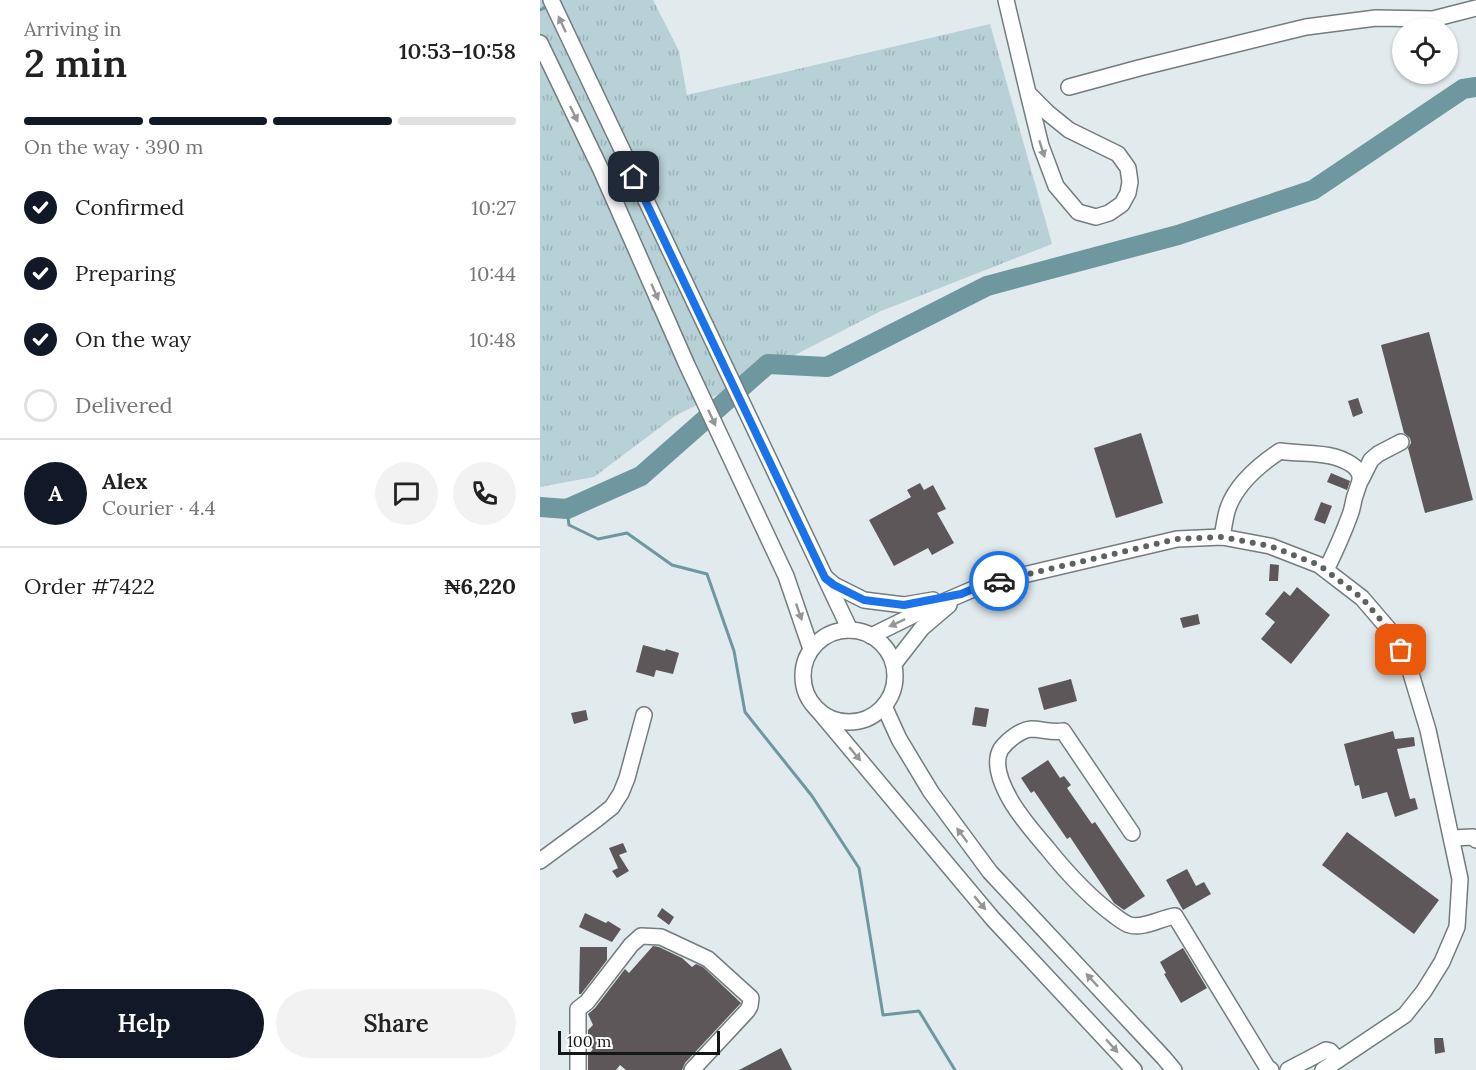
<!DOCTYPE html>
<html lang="en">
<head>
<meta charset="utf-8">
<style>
	body { margin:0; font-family:Lora,serif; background:#f2f2f2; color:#222; height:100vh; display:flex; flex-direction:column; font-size:22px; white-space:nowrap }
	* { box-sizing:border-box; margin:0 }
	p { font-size:20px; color:#767676 }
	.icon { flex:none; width:33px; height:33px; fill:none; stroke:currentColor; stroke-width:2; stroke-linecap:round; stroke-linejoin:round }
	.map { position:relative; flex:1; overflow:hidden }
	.panel { display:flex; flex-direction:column; background:#fff; width:540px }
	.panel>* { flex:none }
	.buttons { position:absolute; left:852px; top:18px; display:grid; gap:12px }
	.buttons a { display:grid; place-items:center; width:66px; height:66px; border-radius:50%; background:#fff; box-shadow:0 2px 4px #0004; font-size:30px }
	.scale { position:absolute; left:18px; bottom:15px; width:162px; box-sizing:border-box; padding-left:6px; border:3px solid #141717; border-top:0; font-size:16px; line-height:21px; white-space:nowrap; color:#141717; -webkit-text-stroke:4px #fff; paint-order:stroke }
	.pin { position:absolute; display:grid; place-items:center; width:51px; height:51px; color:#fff; margin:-26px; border-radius:12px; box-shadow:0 3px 9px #0006 }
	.courier { position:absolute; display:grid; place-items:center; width:60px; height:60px; margin:-30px; border:4px solid #1a73e8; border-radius:50%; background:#fff; color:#222; box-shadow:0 2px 8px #0007 }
	.headline em { font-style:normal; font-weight:600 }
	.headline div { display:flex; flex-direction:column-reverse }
	.headline { display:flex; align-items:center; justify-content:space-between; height:102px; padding:0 24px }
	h1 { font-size:39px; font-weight:600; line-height:45px }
	.bar { display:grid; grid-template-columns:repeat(4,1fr); gap:9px 6px; align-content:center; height:72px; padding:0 24px }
	.bar i { height:8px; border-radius:4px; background:#e0e0e0 }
	.bar .selected { background:#111827 }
	.bar p { grid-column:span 4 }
	.line { display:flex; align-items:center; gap:15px; padding:0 24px; border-top:2px solid #e0e0e0 }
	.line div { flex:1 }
	.round { display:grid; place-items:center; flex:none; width:63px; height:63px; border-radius:32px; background:#f2f2f2 }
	ol { padding:0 24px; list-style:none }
	li { display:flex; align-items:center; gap:18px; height:66px }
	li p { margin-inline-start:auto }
	li .icon { padding:6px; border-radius:50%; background:#111827; color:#fff; stroke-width:4 }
	li:last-child { color:#767676 }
	li i { width:33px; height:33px; border:3px solid #e0e0e0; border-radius:50% }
	.primary-button { display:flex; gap:12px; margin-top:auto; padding:12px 24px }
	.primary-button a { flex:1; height:69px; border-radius:36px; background:#111827; color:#fff; font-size:24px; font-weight:600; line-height:69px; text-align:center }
	.primary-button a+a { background:#f2f2f2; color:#222 }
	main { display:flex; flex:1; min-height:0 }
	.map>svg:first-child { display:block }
	.grass { fill:url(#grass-tufts) }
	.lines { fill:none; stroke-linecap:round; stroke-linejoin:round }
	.stream { stroke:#6e979f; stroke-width:3 }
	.river { stroke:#6e979f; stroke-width:20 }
	.building { fill:#5e5759 }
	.minor-casing { stroke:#747c7e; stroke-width:18 }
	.minor { stroke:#fff; stroke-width:15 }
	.oneway { fill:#959797 }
	.done { stroke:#5c6162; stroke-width:6; stroke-dasharray:0 10.8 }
	.route { stroke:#1a73e8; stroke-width:8 }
</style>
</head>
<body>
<main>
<section class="panel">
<div class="headline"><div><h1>2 min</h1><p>Arriving in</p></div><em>10:53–10:58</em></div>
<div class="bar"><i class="selected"></i><i class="selected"></i><i class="selected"></i><i></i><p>On the way · 390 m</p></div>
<ol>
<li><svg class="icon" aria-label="check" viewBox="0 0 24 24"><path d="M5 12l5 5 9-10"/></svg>Confirmed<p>10:27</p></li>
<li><svg class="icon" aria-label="check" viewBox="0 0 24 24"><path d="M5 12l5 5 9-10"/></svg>Preparing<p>10:44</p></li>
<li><svg class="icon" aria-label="check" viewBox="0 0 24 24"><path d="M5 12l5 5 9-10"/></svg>On the way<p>10:48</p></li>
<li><i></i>Delivered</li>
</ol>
<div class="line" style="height:108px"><b class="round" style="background:#111827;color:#fff">A</b><div><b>Alex</b><p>Courier · 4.4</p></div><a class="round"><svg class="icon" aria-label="chat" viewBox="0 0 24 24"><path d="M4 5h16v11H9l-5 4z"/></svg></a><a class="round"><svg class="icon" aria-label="phone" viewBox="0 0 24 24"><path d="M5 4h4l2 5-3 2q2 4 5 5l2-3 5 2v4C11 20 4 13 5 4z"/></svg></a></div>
<div class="line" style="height:78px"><div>Order #7422</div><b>₦6,220</b></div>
<div class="primary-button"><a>Help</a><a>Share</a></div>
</section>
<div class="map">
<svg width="936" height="1070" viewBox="0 0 936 1070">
	<defs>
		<pattern id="grass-tufts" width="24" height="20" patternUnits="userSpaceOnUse" patternTransform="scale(1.5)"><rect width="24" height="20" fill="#b7d1d6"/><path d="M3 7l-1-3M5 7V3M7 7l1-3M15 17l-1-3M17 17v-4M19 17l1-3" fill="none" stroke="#9cb3b7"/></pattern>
	</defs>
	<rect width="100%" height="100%" fill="#e1eaec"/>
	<polygon class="grass" points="0,0 113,0 139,51 147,95 450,24 512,244 341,311 135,416 54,477 0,487"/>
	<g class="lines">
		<g class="stream">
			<polyline points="0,10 8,6"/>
			<polyline points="27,509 29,525 58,539 87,533 132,565 167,574 194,651 205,712 272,796 319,868 343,1015 379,1011 415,1070"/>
		</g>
		<polyline class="river" points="0,507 27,509 101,476 228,364 287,367 447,286 638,235 773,190 923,89 936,87"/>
	</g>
	<g class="building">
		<polygon points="889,332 933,500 885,513 868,448 871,443 870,438 864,433 841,345"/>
		<polygon points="818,398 823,413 813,417 808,401"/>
		<polygon points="601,433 623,503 576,518 554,448"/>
		<polygon points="791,473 810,481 807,490 787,482"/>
		<polygon points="380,483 384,490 393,485 406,509 397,513 414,543 392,555 388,548 354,566 329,520 371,497 367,490"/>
		<polygon points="781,502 792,506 785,524 774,520"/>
		<polygon points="730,564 739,565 738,581 729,581"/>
		<polygon points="757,587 790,615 751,664 721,639 735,622 725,614 744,591 750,596"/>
		<polygon points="658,614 660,624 643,628 640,618"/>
		<polygon points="103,645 125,651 126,649 139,653 133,674 116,670 114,677 96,672"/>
		<polygon points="531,679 537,701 504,710 498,688"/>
		<polygon points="435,707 449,709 446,727 432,725"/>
		<polygon points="46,710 48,720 34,724 31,713"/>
		<polygon points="853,731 855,739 874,737 875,746 857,749 870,799 875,798 878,809 855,817 847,792 822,799 819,785 815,786 804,744"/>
		<polygon points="508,760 520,778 524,776 531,785 527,788 552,824 555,822 605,896 584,910 574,903 530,837 527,839 494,791 491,793 481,778"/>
		<polygon points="807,832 899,900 874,934 782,865"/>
		<polygon points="83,843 87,852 79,855 89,871 77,878 72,871 78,868 69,848"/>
		<polygon points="647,869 656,886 664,882 671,894 643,910 626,880"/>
		<polygon points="122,908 134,917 129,925 117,916"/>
		<polygon points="45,913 66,923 68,921 81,929 72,942 39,927"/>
		<polygon points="113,946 119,947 142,958 152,967 156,964 163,967 201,1003 145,1063 142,1070 86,1070 80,1065 76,1070 48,1070 48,1055 53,1049 48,1044 48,1030 53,1025 48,1014 55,1008 85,969 89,973"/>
		<polygon points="40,947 67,947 67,960 41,994 39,994"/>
		<polygon points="643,948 667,988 641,1003 624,974 626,973 620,962"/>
		<polygon points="894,1038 903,1038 905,1052 895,1054"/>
		<polygon points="241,1048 252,1070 199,1070"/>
	</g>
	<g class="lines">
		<defs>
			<g id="minor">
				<polyline points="11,0 310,630"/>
				<polyline points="466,0 488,93 501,146 516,186 538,212 556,217 569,213 582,204 588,193 590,182 588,168 578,154 529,130 508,113 488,93"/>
				<polyline points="0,43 61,170 147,365 246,576 271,649"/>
				<polyline points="529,87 599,68 766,27 836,18 893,19 936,8"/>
				<polyline points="821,480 831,460 838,454 861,442"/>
				<path d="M682,537C684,527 685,517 688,508C697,483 719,465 740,451C758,454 777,452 795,457C802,459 814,464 818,471C823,479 818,485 816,493C813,500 813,508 810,515C803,534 795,552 786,570"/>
				<polyline points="286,578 294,585 324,600 364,605 393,600"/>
				<circle cx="309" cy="676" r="46"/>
				<polyline points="331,636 380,612 445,584 637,539 682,537 730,546 779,565 822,598 852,633 869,667 888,730 920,879 917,927 902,962 884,991 865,1015 783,1070"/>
				<polyline points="354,664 382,628 409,605"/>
				<polyline points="344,706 359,739 391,792 450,872 624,1058 634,1070"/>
				<polyline points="277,709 453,919 594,1070"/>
				<path d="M592,833L523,731C512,733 502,729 491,729C480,730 467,741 461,749C452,764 463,787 471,801C481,818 494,833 507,848C527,873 549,897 575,916C579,919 585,924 590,925C603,929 621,918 635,916L727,1067L731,1070"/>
				<polyline points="912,838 933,837 936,840"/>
				<polyline points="0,861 57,819 72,807 81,793 87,778 104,715"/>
				<polyline points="38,1070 38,1009 47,1002 91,945 101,936 121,937 168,959 211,998 210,1006 207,1011 152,1070"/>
				<polyline points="748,1070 786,1050 790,1051 798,1060"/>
			</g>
		</defs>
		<use href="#minor" class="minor-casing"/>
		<use href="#minor" class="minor"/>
	</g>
	<defs><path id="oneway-solid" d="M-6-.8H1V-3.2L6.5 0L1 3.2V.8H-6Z" transform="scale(1.5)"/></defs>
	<g class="oneway">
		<use href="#oneway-solid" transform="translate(22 24) rotate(-115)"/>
		<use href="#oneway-solid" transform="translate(34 114) rotate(64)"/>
		<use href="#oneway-solid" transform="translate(502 149) rotate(72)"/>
		<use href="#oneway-solid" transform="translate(115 292) rotate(66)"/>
		<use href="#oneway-solid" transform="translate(172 418) rotate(65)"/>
		<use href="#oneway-solid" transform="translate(259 612) rotate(71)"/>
		<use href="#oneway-solid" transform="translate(357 623) rotate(155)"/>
		<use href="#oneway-solid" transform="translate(315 754) rotate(50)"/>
		<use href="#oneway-solid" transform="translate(422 835) rotate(-127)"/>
		<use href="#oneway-solid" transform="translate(440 903) rotate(50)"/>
		<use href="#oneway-solid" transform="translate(552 980) rotate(-133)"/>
		<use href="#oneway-solid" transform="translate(572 1046) rotate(48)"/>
	</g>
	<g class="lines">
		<polyline class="done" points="459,581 637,539 682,537 730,546 779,565 822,598 852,633 861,650"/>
		<polyline class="route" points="94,177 285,578 294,585 324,600 364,605 421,594 445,584 459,581"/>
	</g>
</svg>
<div class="buttons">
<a><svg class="icon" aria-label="locate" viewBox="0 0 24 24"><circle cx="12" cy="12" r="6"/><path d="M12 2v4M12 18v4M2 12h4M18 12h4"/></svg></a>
</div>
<div class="scale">100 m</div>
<div class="pin" style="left:861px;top:650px;background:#ea580c"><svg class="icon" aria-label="bag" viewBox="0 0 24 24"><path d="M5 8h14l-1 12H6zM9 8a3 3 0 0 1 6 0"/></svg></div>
<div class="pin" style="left:94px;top:177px;background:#1f2937"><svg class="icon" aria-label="home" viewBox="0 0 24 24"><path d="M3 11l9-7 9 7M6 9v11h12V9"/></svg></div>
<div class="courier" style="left:459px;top:581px"><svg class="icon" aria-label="car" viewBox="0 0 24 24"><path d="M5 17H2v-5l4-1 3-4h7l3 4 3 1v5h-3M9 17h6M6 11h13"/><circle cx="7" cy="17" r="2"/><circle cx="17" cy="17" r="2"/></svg></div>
</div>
</main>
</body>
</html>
